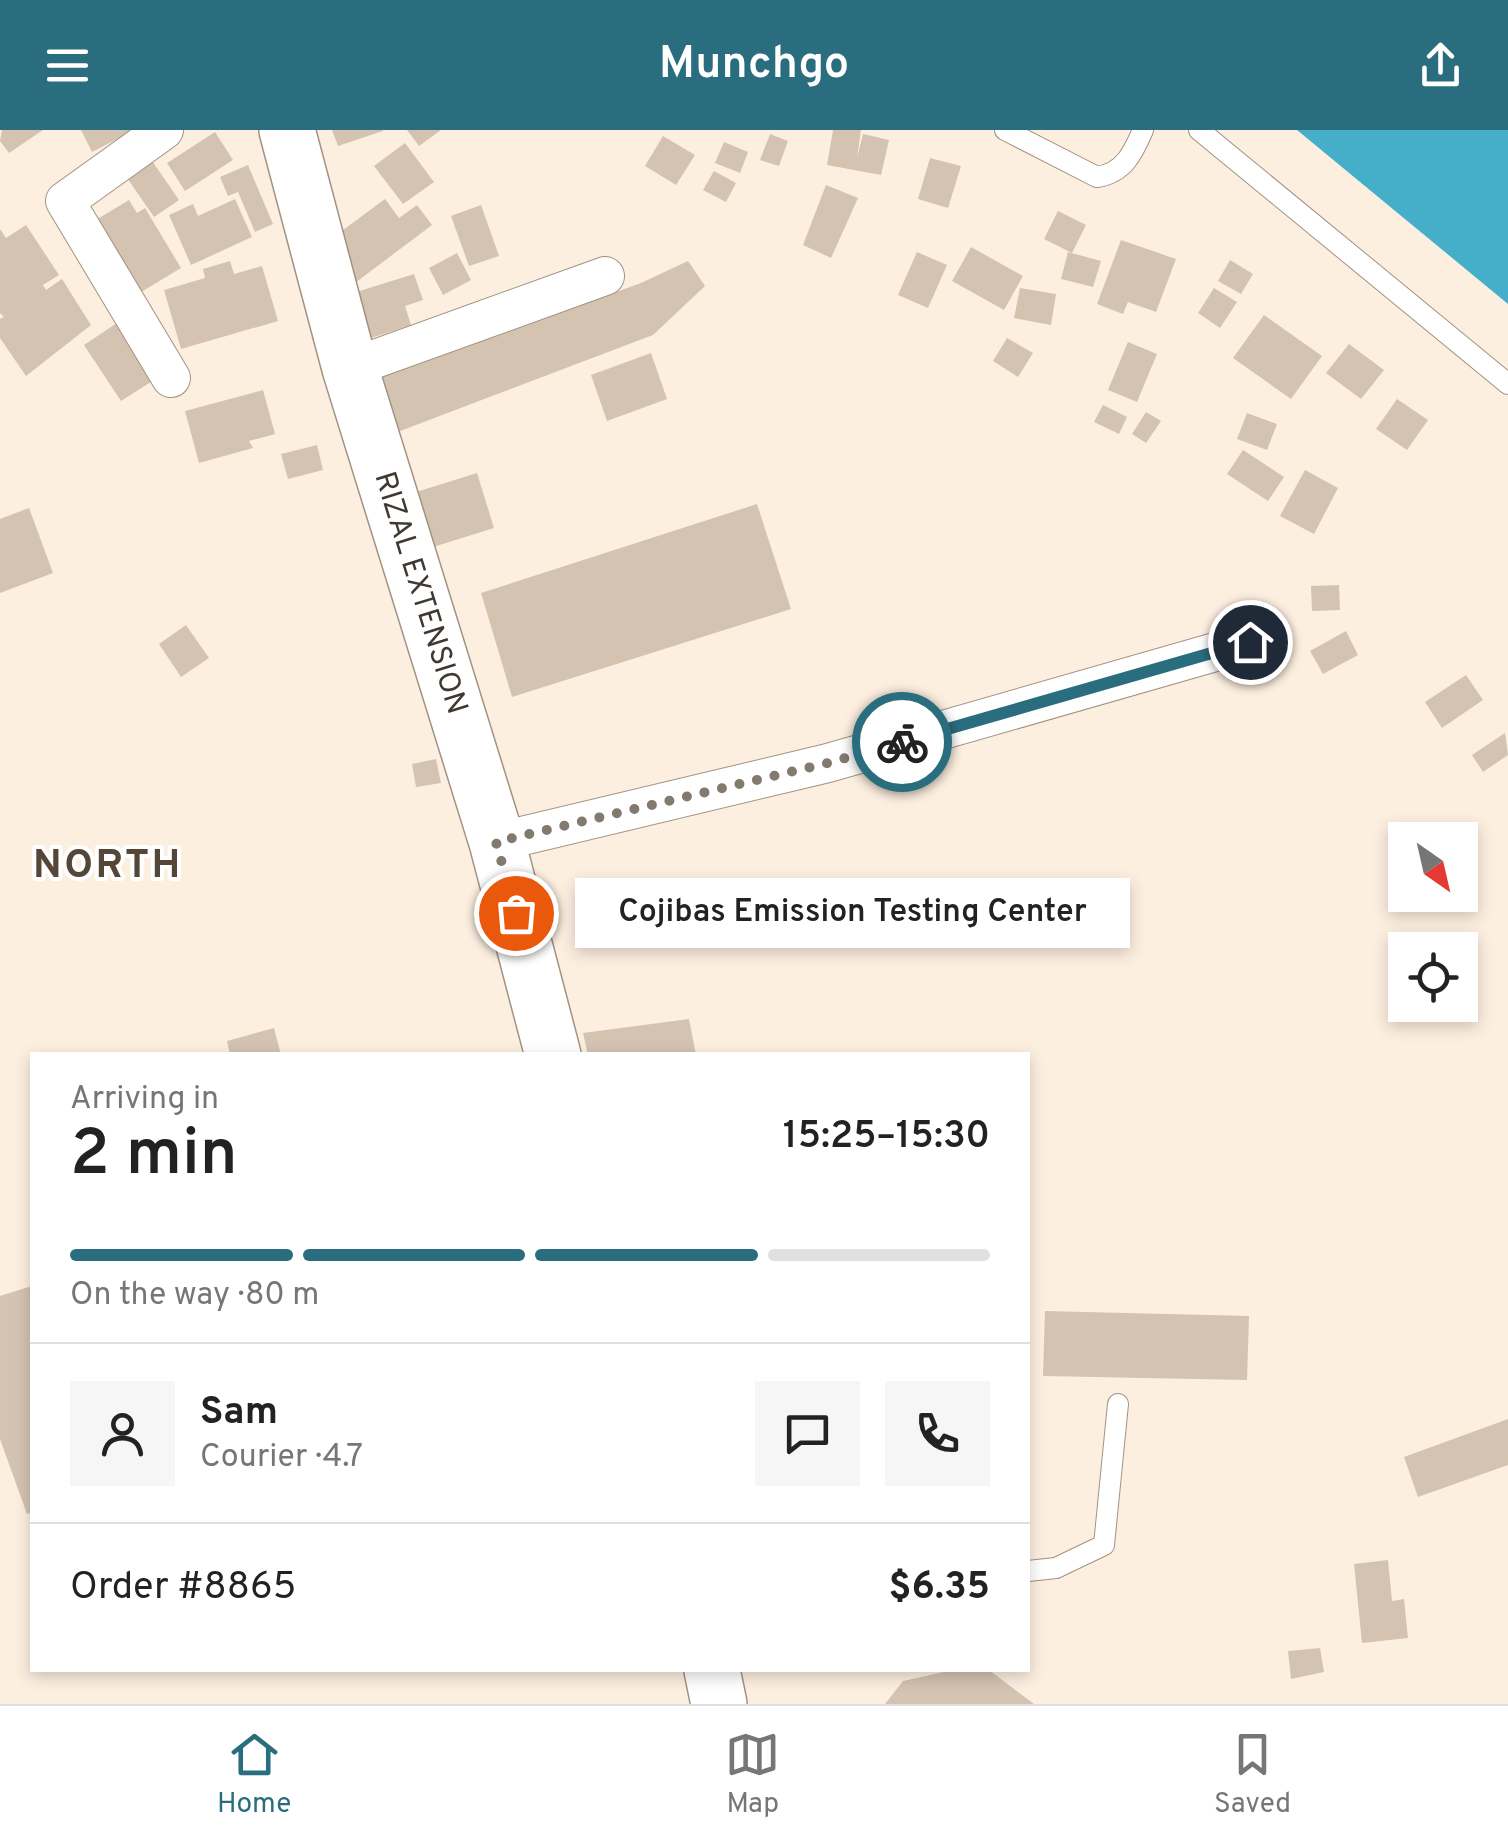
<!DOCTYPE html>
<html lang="en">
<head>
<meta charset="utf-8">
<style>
	body { margin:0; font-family:Overpass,sans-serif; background:#f6f6f6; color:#222; height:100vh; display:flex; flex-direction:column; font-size:38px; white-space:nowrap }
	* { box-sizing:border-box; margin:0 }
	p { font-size:32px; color:#767676 }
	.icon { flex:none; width:55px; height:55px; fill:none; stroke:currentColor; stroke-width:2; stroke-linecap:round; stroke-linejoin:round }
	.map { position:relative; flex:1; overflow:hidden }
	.details { position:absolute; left:30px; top:922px; width:1000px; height:620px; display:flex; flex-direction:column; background:#fff; border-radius:0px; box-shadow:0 5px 15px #0003 }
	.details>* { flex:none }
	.needle { width:65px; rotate:146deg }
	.buttons { position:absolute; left:1388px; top:692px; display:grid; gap:20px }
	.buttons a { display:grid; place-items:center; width:90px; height:90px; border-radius:0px; background:#fff; box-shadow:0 5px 15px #0003; font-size:50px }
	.pin { position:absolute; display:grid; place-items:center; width:85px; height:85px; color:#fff; margin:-42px; border:5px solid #fff; border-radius:50%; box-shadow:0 2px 10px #0007 }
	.courier { position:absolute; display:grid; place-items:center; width:100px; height:100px; margin:-50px; border:8px solid #2a6d7e; border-radius:50%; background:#fff; color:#222; box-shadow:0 2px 12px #0007 }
	.bubble { position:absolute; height:70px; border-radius:0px; background:#fff; box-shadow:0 5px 15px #0003; font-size:32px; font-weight:600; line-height:70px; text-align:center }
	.head em { font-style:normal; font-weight:600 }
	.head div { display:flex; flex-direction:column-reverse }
	.head { display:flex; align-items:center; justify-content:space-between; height:170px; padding:0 40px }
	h1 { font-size:65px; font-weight:600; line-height:75px }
	.bar { display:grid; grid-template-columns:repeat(4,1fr); gap:15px 10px; align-content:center; height:120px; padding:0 40px }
	.bar i { height:12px; border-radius:8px; background:#e0e0e0 }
	.bar .current { background:#2a6d7e }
	.bar p { grid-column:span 4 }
	.line { display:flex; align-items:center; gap:25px; padding:0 40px; border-top:2px solid #e0e0e0 }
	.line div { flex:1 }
	.round { display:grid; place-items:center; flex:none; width:105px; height:105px; border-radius:0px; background:#f6f6f6 }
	header { display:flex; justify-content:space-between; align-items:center; height:130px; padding:0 40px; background:#2a6d7e; color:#fff; font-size:45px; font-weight:600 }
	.dock { display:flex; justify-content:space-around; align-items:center; height:140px; border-top:2px solid #e0e0e0; background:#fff; font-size:28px; color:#767676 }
	.dock a { display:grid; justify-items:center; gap:5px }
	.dock .current { color:#2a6d7e }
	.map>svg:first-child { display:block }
	.water { fill:#45afc9 }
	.building { fill:#d4c3b1 }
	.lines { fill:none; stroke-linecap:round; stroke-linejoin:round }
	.lane-casing { stroke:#a29281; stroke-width:22 }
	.street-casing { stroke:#a29281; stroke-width:40 }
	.secondary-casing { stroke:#a29281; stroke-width:58 }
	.lane { stroke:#fff; stroke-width:20 }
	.street { stroke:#fff; stroke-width:38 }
	.secondary { stroke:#fff; stroke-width:55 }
	.done { stroke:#82796f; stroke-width:10; stroke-dasharray:0 18 }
	.route { stroke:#2a6d7e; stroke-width:12 }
	.labels { text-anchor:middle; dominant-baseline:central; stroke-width:8; stroke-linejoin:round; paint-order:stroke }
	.street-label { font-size:30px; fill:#403932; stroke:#fff }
	.district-label { font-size:40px; font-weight:bold; letter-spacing:2.5px; fill:#554738; stroke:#fff }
</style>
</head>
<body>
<header><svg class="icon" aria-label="menu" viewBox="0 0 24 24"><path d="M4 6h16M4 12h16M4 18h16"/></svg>Munchgo<svg class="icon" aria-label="share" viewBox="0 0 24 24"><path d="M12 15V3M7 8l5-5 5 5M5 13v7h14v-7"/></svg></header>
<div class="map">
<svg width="1508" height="1574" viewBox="0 0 1508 1574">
	<rect width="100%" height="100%" fill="#fdefe0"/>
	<polygon class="water" points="1297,0 1508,0 1508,174"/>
	<g class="building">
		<polygon points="2,0 43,0 9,23 0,11"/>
		<polygon points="81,0 135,0 92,22"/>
		<polygon points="332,0 383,0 383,1 338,16"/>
		<polygon points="407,0 441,0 419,16"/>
		<polygon points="833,0 861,0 857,28 863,4 889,10 881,45 827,35"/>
		<polygon points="215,2 233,30 185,61 167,33"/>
		<polygon points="770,4 788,11 779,36 760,30"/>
		<polygon points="663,6 695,25 676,55 645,36"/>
		<polygon points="724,12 748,22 740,43 715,33"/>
		<polygon points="405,13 434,52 403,74 374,36"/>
		<polygon points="148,25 179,70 154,87 123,42"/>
		<polygon points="930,28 961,36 948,78 918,69"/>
		<polygon points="248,35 273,94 255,102 238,62 228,66 220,47"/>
		<polygon points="714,41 736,53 726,72 703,60"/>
		<polygon points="826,55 858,68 831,128 803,115"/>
		<polygon points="235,69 252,107 191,135 169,85 193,74 198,86"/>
		<polygon points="385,69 399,88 417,75 432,95 347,159 331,109"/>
		<polygon points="129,70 137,83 145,78 181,138 128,170 89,94"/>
		<polygon points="481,75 499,126 469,136 451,86"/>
		<polygon points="1058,81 1086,95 1072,123 1044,109"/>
		<polygon points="26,95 59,145 43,155 46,160 62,149 91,195 26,246 0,208 0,189 4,187 0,183 0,99 6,108"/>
		<polygon points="1121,110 1176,129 1156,182 1128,172 1123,184 1097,174"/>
		<polygon points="971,117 1023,146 1004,180 952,151"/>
		<polygon points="917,122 947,135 928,178 898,165"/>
		<polygon points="1068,122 1101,131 1093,157 1061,149"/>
		<polygon points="457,123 471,150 443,165 429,138"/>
		<polygon points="1230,130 1253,144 1241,164 1218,151"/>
		<polygon points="230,131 234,144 262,136 278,191 181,219 164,160 205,148 203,139"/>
		<polygon points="688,131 705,156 653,205 387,306 368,251 641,153"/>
		<polygon points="414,144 423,170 405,176 411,195 362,211 347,165"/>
		<polygon points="1020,158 1056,164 1051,195 1014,188"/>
		<polygon points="1214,158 1237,172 1220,198 1198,183"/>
		<polygon points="1264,185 1322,226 1291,269 1233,228"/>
		<polygon points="117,193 154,250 121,271 84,215"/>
		<polygon points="1007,208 1033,223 1018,247 993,231"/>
		<polygon points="1128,212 1157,224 1137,272 1108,260"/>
		<polygon points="1349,214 1384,240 1361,269 1326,243"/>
		<polygon points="651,223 667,269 607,291 591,245"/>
		<polygon points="263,260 275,304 249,311 253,318 199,333 185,281"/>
		<polygon points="1397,269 1428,290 1407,320 1376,299"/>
		<polygon points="1103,275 1127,287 1119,304 1094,292"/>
		<polygon points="1146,282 1161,291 1146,313 1132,304"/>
		<polygon points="1247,283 1277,294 1267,320 1237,309"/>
		<polygon points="317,315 323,340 288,349 281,324"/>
		<polygon points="1243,320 1284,347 1268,371 1227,344"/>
		<polygon points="1305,340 1338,358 1314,404 1280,386"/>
		<polygon points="477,343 494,398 430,418 413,363"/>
		<polygon points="757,374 791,479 512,567 481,463"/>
		<polygon points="29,378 53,443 0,463 0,389"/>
		<polygon points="1339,455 1340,480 1312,481 1311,456"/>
		<polygon points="186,495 209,528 181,547 159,514"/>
		<polygon points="1346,501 1358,525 1323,544 1310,521"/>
		<polygon points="1466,545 1483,570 1442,598 1425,572"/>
		<polygon points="1505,603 1508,625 1483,642 1472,625"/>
		<polygon points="436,629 441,653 416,657 412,634"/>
		<polygon points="689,889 696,925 588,925 583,903"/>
		<polygon points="274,898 281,925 230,925 227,911"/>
		<polygon points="32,1156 32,1383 27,1384 0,1309 0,1166"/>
		<polygon points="1045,1181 1249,1186 1247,1250 1043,1246"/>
		<polygon points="1508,1289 1508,1335 1418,1367 1404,1327"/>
		<polygon points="1388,1430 1392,1471 1404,1469 1408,1508 1362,1513 1354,1434"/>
		<polygon points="1320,1518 1324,1542 1291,1549 1288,1521"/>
		<polygon points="953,1540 989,1540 1034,1574 885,1574 903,1551"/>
	</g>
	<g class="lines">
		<defs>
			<g id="lane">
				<path d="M1005,0L1097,47C1124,43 1133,23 1143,0"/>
				<polyline points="1199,0 1508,254"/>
				<polyline points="1028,1441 1056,1438 1104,1415 1118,1274"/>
			</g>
			<g id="street">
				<polyline points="164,0 65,71 171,248"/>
				<polyline points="350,238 605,146"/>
				<polyline points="497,712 828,633 1250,512"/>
			</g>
			<g id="secondary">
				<path id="s1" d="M287,0L350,238L497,712L553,925"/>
				<polyline points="712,1540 719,1574"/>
			</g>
		</defs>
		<use href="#lane" class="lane-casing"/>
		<use href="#street" class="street-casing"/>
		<use href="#secondary" class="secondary-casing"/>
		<use href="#lane" class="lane"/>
		<use href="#street" class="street"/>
		<use href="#secondary" class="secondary"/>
	</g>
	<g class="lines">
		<polyline class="done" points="516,783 496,712 828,633 902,612"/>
		<polyline class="route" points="902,612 1250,512"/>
	</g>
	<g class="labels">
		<g class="street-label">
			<text stroke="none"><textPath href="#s1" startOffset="482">RIZAL EXTENSION</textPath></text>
		</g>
		<g class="district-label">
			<text x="108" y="737">NORTH</text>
		</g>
	</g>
</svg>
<div class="buttons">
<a><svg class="needle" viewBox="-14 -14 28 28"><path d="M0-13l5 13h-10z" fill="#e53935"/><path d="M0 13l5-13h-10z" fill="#767676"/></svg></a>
<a><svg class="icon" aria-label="locate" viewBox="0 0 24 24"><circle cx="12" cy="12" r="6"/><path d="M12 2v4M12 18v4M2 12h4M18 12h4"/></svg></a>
</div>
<div class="pin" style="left:516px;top:783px;background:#ea580c"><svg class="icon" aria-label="bag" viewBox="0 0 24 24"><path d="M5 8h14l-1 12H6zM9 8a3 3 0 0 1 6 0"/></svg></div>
<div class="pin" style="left:1250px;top:512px;background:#1f2937"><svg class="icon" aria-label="home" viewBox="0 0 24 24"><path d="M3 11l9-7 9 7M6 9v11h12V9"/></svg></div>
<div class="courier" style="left:902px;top:612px"><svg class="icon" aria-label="bike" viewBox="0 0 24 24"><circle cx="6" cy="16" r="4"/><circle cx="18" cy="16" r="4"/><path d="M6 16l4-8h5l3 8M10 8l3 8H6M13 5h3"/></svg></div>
<div class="bubble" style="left:575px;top:748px;width:555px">Cojibas Emission Testing Center</div>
<section class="details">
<div class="head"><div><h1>2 min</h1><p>Arriving in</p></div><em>15:25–15:30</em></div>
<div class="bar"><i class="current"></i><i class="current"></i><i class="current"></i><i></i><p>On the way · 80 m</p></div>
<div class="line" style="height:180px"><a class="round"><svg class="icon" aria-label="person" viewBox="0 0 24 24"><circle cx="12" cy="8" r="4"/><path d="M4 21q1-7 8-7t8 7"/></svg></a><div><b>Sam</b><p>Courier · 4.7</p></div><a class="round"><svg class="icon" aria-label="chat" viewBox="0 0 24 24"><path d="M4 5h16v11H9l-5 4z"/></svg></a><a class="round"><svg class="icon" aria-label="phone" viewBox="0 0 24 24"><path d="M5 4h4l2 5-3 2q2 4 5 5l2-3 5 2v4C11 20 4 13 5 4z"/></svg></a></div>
<div class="line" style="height:130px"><div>Order #8865</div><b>$6.35</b></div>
</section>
</div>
<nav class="dock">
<a class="current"><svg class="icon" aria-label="home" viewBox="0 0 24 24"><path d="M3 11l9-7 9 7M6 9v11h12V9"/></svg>Home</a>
<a><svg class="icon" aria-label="map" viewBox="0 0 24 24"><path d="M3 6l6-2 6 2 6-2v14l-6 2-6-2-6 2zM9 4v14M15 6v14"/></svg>Map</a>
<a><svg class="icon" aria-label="saved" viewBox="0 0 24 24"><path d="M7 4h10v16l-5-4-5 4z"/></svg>Saved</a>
</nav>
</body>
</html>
